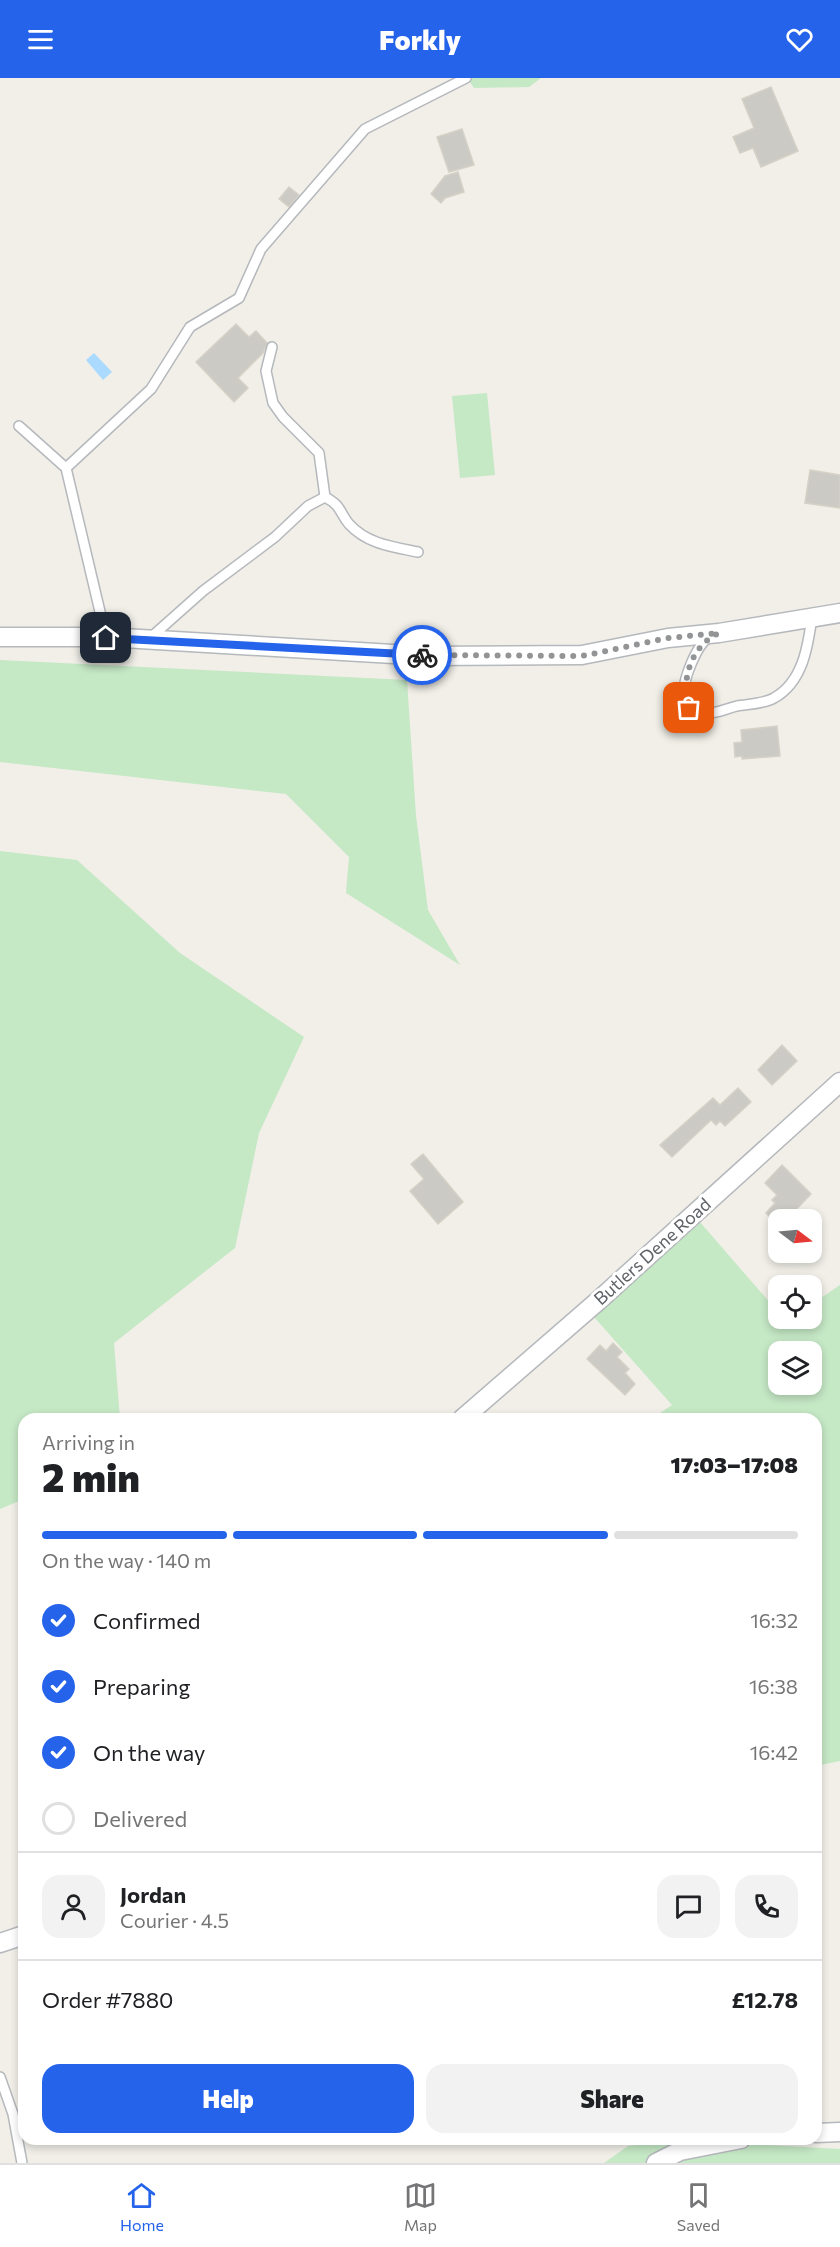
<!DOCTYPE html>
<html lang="en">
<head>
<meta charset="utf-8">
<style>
	body { margin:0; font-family:Commissioner,sans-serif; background:#f2f2f2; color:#202124; height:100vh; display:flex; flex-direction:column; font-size:22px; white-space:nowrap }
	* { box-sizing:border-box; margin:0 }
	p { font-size:20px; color:#757577 }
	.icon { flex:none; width:33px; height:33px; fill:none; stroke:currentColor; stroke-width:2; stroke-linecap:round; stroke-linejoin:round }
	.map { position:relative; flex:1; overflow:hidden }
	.panel { position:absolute; left:18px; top:1335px; width:804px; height:732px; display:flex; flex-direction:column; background:#fff; border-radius:18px; box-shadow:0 3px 9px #0003 }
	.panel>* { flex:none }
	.needle { width:39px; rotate:106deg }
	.buttons { position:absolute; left:768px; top:1131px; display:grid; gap:12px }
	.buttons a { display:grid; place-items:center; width:54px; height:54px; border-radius:12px; background:#fff; box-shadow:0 3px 9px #0003; font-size:30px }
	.pin { position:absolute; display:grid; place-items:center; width:51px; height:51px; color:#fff; margin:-26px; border-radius:12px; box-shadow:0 3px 9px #0006 }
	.courier { position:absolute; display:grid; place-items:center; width:60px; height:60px; margin:-30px; border:4px solid #2563eb; border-radius:50%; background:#fff; color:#222; box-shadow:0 2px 8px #0007 }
	.head em { font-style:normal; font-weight:800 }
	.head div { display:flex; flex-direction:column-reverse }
	.head { display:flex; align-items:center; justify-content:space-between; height:102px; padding:0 24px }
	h1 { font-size:39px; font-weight:800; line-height:45px }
	.bar { display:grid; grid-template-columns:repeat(4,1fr); gap:9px 6px; align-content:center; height:72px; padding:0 24px }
	.bar i { height:8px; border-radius:4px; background:#e0e0e0 }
	.bar .selected { background:#2563eb }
	.bar p { grid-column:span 4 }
	.line { display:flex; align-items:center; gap:15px; padding:0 24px; border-top:2px solid #e0e0e0 }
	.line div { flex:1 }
	.round { display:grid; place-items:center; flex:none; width:63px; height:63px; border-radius:18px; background:#f2f2f2 }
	ol { padding:0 24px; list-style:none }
	li { display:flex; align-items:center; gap:18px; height:66px }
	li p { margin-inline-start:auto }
	li .icon { padding:6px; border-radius:50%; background:#2563eb; color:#fff; stroke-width:4 }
	li:last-child { color:#757577 }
	li i { width:33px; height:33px; border:3px solid #e0e0e0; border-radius:50% }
	.action { display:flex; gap:12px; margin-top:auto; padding:12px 24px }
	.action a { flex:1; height:69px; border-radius:18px; background:#2563eb; color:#fff; font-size:24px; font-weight:800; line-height:69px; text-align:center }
	.action a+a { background:#f2f2f2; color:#202124 }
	header { display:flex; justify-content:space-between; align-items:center; height:78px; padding:0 24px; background:#2563eb; color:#fff; font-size:27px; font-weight:800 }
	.dock { display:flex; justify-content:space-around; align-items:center; height:84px; border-top:2px solid #e0e0e0; background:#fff; font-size:16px; color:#757577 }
	.dock a { display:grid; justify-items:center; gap:3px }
	.dock .selected { color:#2563eb }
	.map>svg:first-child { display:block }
	.green { fill:#c5e8c5; fill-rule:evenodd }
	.water { fill:#aadaff }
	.building { fill:#cccac5; stroke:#d6d1c6; stroke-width:1.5 }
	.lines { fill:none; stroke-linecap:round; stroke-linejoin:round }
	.service-casing { stroke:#b5b8bc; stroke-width:12 }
	.minor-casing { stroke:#b5b8bc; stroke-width:21 }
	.service { stroke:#fff; stroke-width:9 }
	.minor { stroke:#fff; stroke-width:18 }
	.done { stroke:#929495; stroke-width:6; stroke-dasharray:0 10.8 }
	.route { stroke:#2563eb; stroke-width:8 }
	.labels { text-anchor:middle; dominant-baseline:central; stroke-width:6; stroke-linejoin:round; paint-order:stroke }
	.street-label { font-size:18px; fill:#5f6368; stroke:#fff }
</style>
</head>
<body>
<header><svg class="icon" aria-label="menu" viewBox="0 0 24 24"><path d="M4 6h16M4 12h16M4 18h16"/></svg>Forkly<svg class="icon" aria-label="heart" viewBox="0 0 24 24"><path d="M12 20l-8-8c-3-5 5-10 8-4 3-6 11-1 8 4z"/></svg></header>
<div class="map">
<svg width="840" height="2085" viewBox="0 0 840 2085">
	<rect width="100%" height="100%" fill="#f1efe8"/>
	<g class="green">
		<polygon points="467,0 541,0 529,9 474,10"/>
		<polygon points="487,315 495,397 460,400 452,318"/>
		<polygon points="0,582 407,602 416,738 428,832 460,887 346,815 349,779 286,716 0,684"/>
		<polygon points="0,773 77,782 180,875 304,959 259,1055 235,1170 114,1265 120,1341 24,1341 24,1421 0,1431"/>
		<path d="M699,1143L778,1234V1240L787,1243L791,1241L812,1240V1226L840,1207V1683L816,1688V1341H651L672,1327L594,1239ZM778,1274H812V1306H778Z"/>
		<polygon points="674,2062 840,2071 840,2085 604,2085 628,2068"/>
	</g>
	<polygon class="water" points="94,275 112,294 103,302 86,282"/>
	<g class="building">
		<polygon points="771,9 798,73 761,89 753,70 740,75 733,59 754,50 742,21"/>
		<polygon points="462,51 474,87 449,94 437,59"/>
		<polygon points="458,94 464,114 445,120 441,125 431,116 445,98"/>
		<polygon points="289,109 299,117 289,129 279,121"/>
		<polygon points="236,246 249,259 256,253 267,265 263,275 238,300 248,310 234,324 196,284"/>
		<polygon points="810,392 840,397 840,430 805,425"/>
		<polygon points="777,648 780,678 742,681 742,678 735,679 734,665 742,664 741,652"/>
		<polygon points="782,967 797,983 772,1007 758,992"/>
		<polygon points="738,1010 751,1024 725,1048 720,1043 716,1047 711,1042 672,1079 660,1067 713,1020 720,1027"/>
		<polygon points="423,1076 463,1124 438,1146 410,1113 424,1101 411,1086"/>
		<polygon points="782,1087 811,1116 786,1142 773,1142 766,1135 775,1125 772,1122 777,1117 765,1105"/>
		<polygon points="613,1265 622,1274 617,1279 629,1291 625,1295 635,1306 625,1317 587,1281 600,1267 606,1273"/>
	</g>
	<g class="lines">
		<defs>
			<g id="service">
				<polyline points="272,269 266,293 273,325 283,339 319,375 325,419"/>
				<polyline points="19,348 66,390 106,559"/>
				<polyline points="66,390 151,311 190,249 239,220 261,171 365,51 466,0"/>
				<path d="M710,559C697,565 683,602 684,615C685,620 687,625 689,630C710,640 717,633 737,628C748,626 764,626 774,620C803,604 808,568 812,539"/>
				<path d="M149,561L203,513L275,459L308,428L325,419C342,428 339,434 349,446C367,466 393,469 418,474"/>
				<polyline points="0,1999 13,2036 22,2085"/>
			</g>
			<g id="minor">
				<polyline points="0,559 106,559 427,578 582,577 668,560 719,555 840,535"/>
				<polyline points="462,1341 598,1223 840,1004"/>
				<polyline points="0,1865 24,1857"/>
				<polyline points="816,2055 840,2054"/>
				<polyline points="656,2085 680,2073 741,2061"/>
			</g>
		</defs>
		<use href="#service" class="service-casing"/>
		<use href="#minor" class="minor-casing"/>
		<use href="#service" class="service"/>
		<use href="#minor" class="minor"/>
	</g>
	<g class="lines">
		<path class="done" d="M422,577L582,578L668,560L719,555C692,567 680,601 689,630"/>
		<polyline class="route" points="106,560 422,577"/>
	</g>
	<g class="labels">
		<g class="street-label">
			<text transform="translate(652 1173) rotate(-42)">Butlers Dene Road</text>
		</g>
	</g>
</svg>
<div class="buttons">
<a><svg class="needle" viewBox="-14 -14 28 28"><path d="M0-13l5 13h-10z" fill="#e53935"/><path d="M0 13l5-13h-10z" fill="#757577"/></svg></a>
<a><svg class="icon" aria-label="locate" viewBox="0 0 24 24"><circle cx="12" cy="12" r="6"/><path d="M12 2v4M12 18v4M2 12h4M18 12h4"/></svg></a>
<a><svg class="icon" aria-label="layers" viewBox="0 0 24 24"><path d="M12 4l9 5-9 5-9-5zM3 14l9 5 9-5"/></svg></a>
</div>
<div class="pin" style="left:689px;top:630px;background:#ea580c"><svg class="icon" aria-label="bag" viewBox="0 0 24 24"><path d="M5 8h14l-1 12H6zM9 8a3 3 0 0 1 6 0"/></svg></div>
<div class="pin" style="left:106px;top:560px;background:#1f2937"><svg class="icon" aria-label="home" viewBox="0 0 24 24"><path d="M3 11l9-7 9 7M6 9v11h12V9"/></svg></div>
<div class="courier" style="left:422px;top:577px"><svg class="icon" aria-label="bike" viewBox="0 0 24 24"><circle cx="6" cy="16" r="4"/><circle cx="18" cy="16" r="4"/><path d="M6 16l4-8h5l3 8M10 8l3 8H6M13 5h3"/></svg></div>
<section class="panel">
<div class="head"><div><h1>2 min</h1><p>Arriving in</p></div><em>17:03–17:08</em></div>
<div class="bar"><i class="selected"></i><i class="selected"></i><i class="selected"></i><i></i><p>On the way · 140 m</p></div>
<ol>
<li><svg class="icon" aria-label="check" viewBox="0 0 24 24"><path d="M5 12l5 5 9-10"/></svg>Confirmed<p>16:32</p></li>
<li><svg class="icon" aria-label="check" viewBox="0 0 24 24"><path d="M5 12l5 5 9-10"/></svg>Preparing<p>16:38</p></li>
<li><svg class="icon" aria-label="check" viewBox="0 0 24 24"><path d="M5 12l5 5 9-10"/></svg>On the way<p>16:42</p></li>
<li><i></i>Delivered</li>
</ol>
<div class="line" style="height:108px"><a class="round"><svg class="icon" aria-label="person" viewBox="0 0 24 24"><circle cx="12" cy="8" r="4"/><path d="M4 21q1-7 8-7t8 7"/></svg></a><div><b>Jordan</b><p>Courier · 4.5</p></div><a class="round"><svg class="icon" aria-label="chat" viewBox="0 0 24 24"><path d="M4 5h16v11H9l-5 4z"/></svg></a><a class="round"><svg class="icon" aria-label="phone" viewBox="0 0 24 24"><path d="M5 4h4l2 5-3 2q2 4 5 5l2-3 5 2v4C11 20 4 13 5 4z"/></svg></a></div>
<div class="line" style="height:78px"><div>Order #7880</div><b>£12.78</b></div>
<div class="action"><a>Help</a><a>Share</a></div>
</section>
</div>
<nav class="dock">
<a class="selected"><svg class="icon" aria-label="home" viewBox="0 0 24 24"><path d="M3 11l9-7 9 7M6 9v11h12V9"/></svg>Home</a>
<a><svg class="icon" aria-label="map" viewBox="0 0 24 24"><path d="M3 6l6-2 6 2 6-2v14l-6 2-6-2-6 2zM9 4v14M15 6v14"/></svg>Map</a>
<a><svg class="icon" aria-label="saved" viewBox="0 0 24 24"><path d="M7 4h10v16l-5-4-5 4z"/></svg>Saved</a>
</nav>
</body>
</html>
